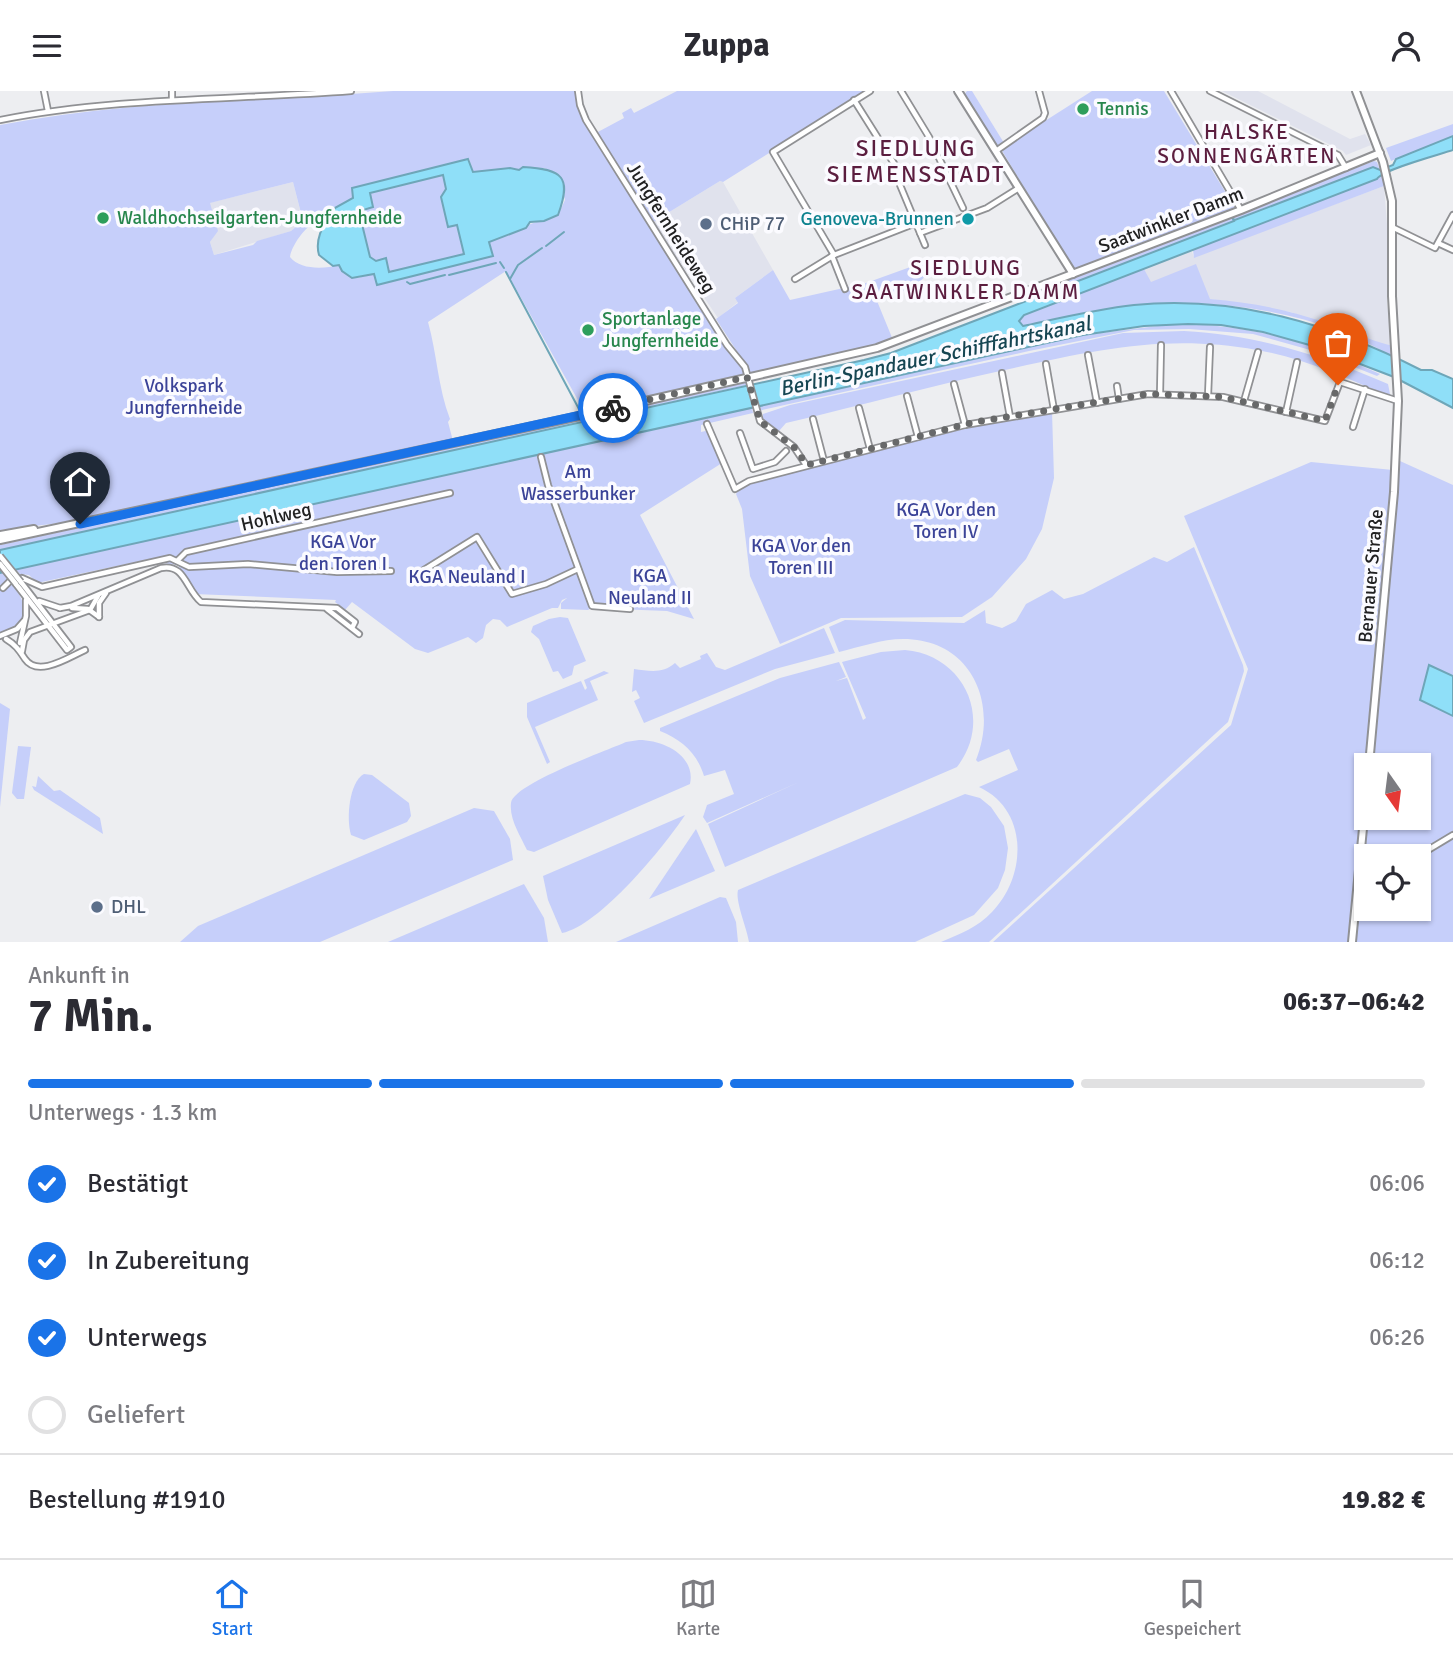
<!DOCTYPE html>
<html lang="de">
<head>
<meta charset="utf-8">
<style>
	body { margin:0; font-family:Signika,sans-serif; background:#f7f7f7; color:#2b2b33; height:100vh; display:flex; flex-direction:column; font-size:26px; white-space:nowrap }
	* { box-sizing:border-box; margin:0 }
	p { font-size:23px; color:#7c7c81 }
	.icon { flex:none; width:38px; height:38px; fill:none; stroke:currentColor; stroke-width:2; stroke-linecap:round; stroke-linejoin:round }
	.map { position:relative; height:851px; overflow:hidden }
	.sheet { display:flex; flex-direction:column; background:#fff; flex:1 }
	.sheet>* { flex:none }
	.needle { width:46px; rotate:166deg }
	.controls { position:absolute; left:1354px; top:662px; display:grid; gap:14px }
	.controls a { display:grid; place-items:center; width:77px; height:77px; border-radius:0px; background:#fff; box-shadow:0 2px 5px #0004; font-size:35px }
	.pin { position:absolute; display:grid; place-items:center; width:60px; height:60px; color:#fff; margin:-72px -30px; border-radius:50% 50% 50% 0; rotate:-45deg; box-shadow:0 0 7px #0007 }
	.pin .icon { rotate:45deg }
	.courier { position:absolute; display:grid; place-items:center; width:70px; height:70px; margin:-35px; border:5px solid #1a73e8; border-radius:50%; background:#fff; color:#222; box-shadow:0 2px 9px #0007 }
	.headline em { font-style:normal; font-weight:700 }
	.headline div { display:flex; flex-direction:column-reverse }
	.headline { display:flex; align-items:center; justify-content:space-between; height:119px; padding:0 28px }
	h1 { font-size:46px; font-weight:700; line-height:52px }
	.bar { display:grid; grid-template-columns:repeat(4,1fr); gap:10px 7px; align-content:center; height:84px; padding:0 28px }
	.bar i { height:9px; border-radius:5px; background:#e1e1e2 }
	.bar .current { background:#1a73e8 }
	.bar p { grid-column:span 4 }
	.line { display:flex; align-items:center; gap:18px; padding:0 28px; border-top:2px solid #e1e1e2 }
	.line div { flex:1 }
	ol { padding:0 28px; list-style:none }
	li { display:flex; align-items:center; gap:21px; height:77px }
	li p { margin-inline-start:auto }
	li .icon { padding:7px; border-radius:50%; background:#1a73e8; color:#fff; stroke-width:4 }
	li:last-child { color:#7c7c81 }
	li i { width:38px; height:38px; border:4px solid #e1e1e2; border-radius:50% }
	header { display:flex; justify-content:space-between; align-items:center; height:91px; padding:0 28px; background:#fff; font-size:32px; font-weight:700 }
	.tabs { display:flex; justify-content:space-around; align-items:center; height:98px; border-top:2px solid #e1e1e2; background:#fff; font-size:19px; color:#7c7c81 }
	.tabs a { display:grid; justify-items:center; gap:4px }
	.tabs .current { color:#1a73e8 }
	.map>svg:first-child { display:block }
	.built { fill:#e0e2ed }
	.green { fill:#c6cffa; fill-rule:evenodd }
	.water { fill:#8fdff8; stroke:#6ea6b8; stroke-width:2; fill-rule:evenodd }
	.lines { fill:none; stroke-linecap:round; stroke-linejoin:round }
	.stream { stroke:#6ea6b8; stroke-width:2 }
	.minor-casing { stroke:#909194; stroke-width:8 }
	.major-casing { stroke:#909194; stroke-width:10 }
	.minor { stroke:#fff; stroke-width:4.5 }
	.major { stroke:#fff; stroke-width:6 }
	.minor-bridge-casing { stroke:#909194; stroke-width:8; stroke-linecap:butt }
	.minor-bridge { stroke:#fff; stroke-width:4.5 }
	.done { stroke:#68696a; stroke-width:7; stroke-dasharray:0 12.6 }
	.route { stroke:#1a73e8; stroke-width:9 }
	.leisure-dot { fill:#2e9e5b; stroke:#fbfbff; stroke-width:2.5 }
	.culture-dot { fill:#0f9aa8; stroke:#fbfbff; stroke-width:2.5 }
	.service-dot { fill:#5c6f8a; stroke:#fbfbff; stroke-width:2.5 }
	.labels { text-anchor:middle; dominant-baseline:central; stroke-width:7; stroke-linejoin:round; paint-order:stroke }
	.leisure-label { font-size:19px; fill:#27864d; stroke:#fbfbff; text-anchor:start }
	.culture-label { font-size:19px; fill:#0d838f; stroke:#fbfbff; text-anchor:end }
	.street-label { font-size:19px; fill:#212122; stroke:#fbfbff }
	.service-label { font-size:19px; fill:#4e5e75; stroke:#fbfbff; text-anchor:start }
	.park-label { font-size:19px; fill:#3b4398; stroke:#fbfbff }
	.neighbourhood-label { font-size:21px; letter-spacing:2px; fill:#5b1d3f; stroke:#fbfbff }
	.water-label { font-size:21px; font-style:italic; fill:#154552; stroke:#fbfbff }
	.quarter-label { font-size:23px; letter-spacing:2px; fill:#5b1d3f; stroke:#fbfbff }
</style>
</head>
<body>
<header><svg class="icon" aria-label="menu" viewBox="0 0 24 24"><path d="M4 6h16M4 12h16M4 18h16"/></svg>Zuppa<svg class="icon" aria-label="person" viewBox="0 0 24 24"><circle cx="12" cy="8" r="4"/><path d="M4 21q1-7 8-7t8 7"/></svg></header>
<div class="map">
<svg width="1453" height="851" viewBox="0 0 1453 851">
	<rect width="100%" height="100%" fill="#edeef1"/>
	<g class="built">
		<polygon points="1222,0 1258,0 1350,48 1365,43 1371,54 1346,64 1343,60"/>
		<polygon points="720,90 723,91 773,179 735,207 738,211 718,227 653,131"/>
		<polygon points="293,91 303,131 291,140 214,164 210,151 217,140 209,112"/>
		<polygon points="1384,95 1388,146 1387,213 1393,255 1369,250 1291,221 1210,208 1150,191 1144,178 1188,161 1192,161 1194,166"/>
	</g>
	<g class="green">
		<path d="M393,0H576L578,14L585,30L720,248L740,273L744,283L584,320L506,180L428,231C437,263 438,297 450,328L448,331L453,350L77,430L0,439V34C129,9 262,10 393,0ZM469,68L473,81L544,77L555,82L559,85L565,109L558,124C534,131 512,140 489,151L492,165L377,194L374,183L357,187L339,174C324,178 300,179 290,166C291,157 302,140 310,135C316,132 322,134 328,131L333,118L353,107L352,97ZM293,91L303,130L291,140L257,150L253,154L214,164L210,151L218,140L210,112Z"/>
		<polygon points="677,0 868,0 723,91 720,90 653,131 596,42 624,27 622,22 631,17 634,22"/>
		<polygon points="967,0 972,0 1004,52 998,55 964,4"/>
		<polygon points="1092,0 1164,0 1235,117 1079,177 1072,177 1001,58"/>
		<polygon points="1453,33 1453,45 1391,70 1386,57"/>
		<polygon points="1374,70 1377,71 1380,79 1373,76 1358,82 1058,198 1056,193"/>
		<polygon points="1381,82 1384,95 1194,167 1193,159 1377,88"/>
		<polygon points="443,83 446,98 441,106 448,136 457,134 464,163 389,182 370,166 359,125 370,102"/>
		<polygon points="927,170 932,179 915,195 877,210 893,249 876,254 751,282 716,228 738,212 735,207 773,179 790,209 866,192"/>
		<path d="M1196,173L1210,208C1248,211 1285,218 1321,230C1346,238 1368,249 1393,255V266C1321,221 1216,206 1134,214C1097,218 1060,227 1023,235L1019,230L1024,224L1144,178L1151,191Z"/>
		<path d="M1174,233C1247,232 1314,252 1380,283L1377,285L1314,260L1253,243L1189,238L1134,239L1029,260L758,320L757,315L1083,244Z"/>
		<path d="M1184,240C1257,244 1321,264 1388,293L1390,303L1388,305C1345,286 1303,267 1257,259C1170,243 1099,258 1014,277C938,293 863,314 786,332L779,340L763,328V323L790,314L1123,242Z"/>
		<polygon points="746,290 747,294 0,459 0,454"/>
		<polygon points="752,317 753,322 701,334 701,341 710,339 722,372 640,424 694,528 667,520 591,517 588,519 561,518 561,512 567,507 562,509 558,517 552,517 507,536 500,529 493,528 486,534 483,547 476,552 468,546 428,562 415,558 352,511 345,519 335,511 336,509 194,503 178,474 162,472 159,466 37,492 29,484 20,483 15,478"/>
		<polygon points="1052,320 1054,387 1042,438 1026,468 992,506 962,526 841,527 780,553 750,485 742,418 736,403 741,396 754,390 804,376 1010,327"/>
		<path d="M1400,370L1453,394V585L1429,575L1420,609L1453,625V851H1355L1367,725L1419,726V674H1371ZM1367,765H1419V817H1367Z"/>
		<polygon points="1311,371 1393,379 1349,851 993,851 1231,634 1248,578 1184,425"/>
		<path d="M1194,456L1243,574L1244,580L1228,631L989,851H941C960,843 978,836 992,821C1027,785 1029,719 979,696L1018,679L1009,658L978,671L976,669C999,612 971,548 903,548C882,548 860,556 839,561L829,536L845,529L964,532L985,519L986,532L1002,537L1016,530L1026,513L1052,499L1064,508L1083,503L1154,466L1167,471Z"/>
		<path d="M0,482H3C15,496 31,513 20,532L0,543Z"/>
		<polygon points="560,526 568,527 586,570 574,575 572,584 563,588 558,580 553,581 539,548 531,541 533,535 549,528"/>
		<path d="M824,537L835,562L775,578L644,632L634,610L640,607L636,599L632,601L634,578C649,580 663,583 675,572L680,577L701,568L700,565L707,562L716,576L725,579Z"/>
		<path d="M905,559C964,564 994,628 957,676L725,776L708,733L799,691L707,732L703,726L707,714L734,703L725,679L704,685C697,662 682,649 660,640V637L780,587L839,571L846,586L836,590L847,587L863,629L866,627L842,571L881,561Z"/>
		<polygon points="604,580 609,582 590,590 598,609 535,636 550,671 547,673 527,626 527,612 581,590 585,599 587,597 584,589"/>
		<polygon points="0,612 10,618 0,716"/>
		<path d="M639,649C664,649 696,665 690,693L534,761L527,759C521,746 509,728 511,712C513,693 606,660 626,651Z"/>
		<polygon points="18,655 31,656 24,708 17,708 12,702"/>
		<path d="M364,683L372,684L409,712L411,725L407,731L364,749L351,744C346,728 349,691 364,683Z"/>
		<polygon points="38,685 54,700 60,699 100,727 103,743 34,699 32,695 36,696"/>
		<path d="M965,703L980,707L991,716L1004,735L1008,757L1005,779L998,797L974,824L915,851H749C747,837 735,810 738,799Z"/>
		<polygon points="474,717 494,720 510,748 513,769 320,851 180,851 198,835"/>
		<path d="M685,724C664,756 599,835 562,842L548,809L543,785Z"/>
		<polygon points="696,738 715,780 649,808"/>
		<polygon points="524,793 544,827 548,851 388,851"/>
		<polygon points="720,806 726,807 736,831 738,851 616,851"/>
	</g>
	<g class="water">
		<path d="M1453,45V59C1438,64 1381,79 1377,88L1024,224L1019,230L1023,235C1060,227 1097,218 1134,214C1236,204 1331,233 1421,279H1432L1453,288V317L1394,286L1313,255L1263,241L1221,234L1188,233L1144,235L1083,244L0,482V459L864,269L891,262L1234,130L1233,128L1235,129L1373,76L1380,79L1393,74L1396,68Z"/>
		<path d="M468,68L473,81L510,77L519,79L523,76C563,78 572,86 558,124L544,130L530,131L526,137L489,151L493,165L377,194L374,183L352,187L342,180L339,174L333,175L319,164C314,147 325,132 333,118L353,107L352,97ZM443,84L446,98L441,106L448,136L457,134L464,163L389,181L386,167L376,170L370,166L360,125L363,119L373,116L370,102Z"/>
		<polygon points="1429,574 1453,585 1453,625 1420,609"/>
	</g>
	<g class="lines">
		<g class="stream">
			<polyline points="546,155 564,141"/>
			<polyline points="500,171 504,177"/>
			<polyline points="506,181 580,320"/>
			<polyline points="449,184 496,172"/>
			<polyline points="510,188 518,174 542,157"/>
			<polyline points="407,191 410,193 445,184"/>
		</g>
		<defs>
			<g id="minor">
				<polyline points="44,0 48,20"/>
				<polyline points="172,0 172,9"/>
				<polyline points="578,0 580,14 586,29 727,254 745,276 760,330 794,356 806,374"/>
				<polyline points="901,0 929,46 963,117"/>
				<polyline points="1171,0 1241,119"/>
				<polyline points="1210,0 1338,64 1346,77"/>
				<polyline points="854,9 900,82 900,94 925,154"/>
				<path d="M0,29C116,6 234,9 351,0"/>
				<polyline points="996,60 1043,27 1045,22 1039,0"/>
				<polyline points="1394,137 1435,157 1453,124"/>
				<polyline points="920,142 987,117 1019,97"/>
				<polyline points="1440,153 1453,159"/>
				<polyline points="834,164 773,61 870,0"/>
				<polyline points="832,165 845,198"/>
				<polyline points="795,188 834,164 916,132"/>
				<polyline points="1088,264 1097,312"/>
				<polyline points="1046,273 1054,319"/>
				<polyline points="1002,282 1010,326"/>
				<polyline points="954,293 965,334"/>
				<polyline points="1117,295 1119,308"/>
				<polyline points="1160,303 1161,254"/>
				<polyline points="907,305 918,346"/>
				<polyline points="1208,305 1210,256"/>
				<polyline points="1244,310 1258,261"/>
				<polyline points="859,317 870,358"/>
				<polyline points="1286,321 1297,271"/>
				<polyline points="813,328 824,370"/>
				<polyline points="707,333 735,398 749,390 965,334 1148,303 1223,306 1325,330 1340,291 1398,310"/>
				<polyline points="1353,336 1365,298"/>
				<polyline points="740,342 753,378 775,371 786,360"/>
				<polyline points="541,366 548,394 592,515 630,518"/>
				<polyline points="178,469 186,461 450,402"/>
				<polyline points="416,484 477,446 512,503 546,493 578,478"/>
				<polyline points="22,487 42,496 170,467 189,476 248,473 337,481 391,480"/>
				<polyline points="16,493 67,559 71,556 21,491"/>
				<polyline points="3,497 9,491"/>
				<polyline points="39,510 60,517"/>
				<path d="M60,517L71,515L161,477C185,472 186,499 201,511L337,517L355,531L352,537"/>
				<polyline points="72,517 88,518 99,526"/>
				<polyline points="327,518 359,543"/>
				<polyline points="90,519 98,505"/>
				<polyline points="99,526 99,512 106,502"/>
				<polyline points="0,545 17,538 24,530"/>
				<path d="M6,548C16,554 19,559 25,568C38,587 69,566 85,559"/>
				<polyline points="20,552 26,525 26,509"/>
				<polyline points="22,560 24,549 30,541 90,519"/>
				<polyline points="1418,765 1453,744"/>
				<polyline points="1357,802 1367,796"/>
			</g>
			<g id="major">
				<polyline points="958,0 1073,183"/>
				<polyline points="1356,0 1383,71 1392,110 1392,205 1398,310 1394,401 1369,674"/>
				<polyline points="0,444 34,438"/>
				<polyline points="0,449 575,326 877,257 1241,119 1380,62"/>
				<polyline points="1352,851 1367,696"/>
			</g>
		</defs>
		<use href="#minor" class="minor-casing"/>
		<use href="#major" class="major-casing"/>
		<use href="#minor" class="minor"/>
		<use href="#major" class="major"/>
		<defs>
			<g id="minor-bridge">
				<polyline points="0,465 21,491"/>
				<polyline points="0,473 16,493"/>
			</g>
		</defs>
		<use href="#minor-bridge" class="minor-bridge-casing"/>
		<use href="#minor-bridge" class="minor-bridge"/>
	</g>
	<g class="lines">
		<polyline class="done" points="613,317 747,286 760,330 794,356 807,374 975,331 1148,303 1223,306 1325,330 1338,294"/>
		<polyline class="route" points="80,433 613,317"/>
	</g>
	<g class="leisure-dot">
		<circle cx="1083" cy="18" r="7"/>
		<circle cx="103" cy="127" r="7"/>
		<circle cx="588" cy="239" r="7"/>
	</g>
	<circle class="culture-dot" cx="968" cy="128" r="7"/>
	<g class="service-dot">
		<circle cx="706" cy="133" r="7"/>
		<circle cx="97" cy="816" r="7"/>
	</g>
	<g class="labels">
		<g class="leisure-label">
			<text x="1097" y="18">Tennis</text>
			<text x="117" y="127">Waldhochseilgarten-Jungfernheide</text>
			<text x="602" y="228">Sportanlage<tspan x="602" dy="22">Jungfernheide</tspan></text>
		</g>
		<g class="culture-label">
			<text x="954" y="128">Genoveva-Brunnen</text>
		</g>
		<g class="street-label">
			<text transform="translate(1171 129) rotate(-21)">Saatwinkler Damm</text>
			<text transform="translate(671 137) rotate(58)">Jungfernheideweg</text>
			<text transform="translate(276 426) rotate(-13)">Hohlweg</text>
			<text transform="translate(1371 485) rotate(-85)">Bernauer Straße</text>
		</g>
		<g class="service-label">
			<text x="720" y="133">CHiP 77</text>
			<text x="111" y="816">DHL</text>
		</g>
		<g class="park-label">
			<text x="184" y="295">Volkspark<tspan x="184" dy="22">Jungfernheide</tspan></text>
			<text x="578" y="381">Am<tspan x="578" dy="22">Wasserbunker</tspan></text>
			<text x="946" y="419">KGA Vor den<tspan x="946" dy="22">Toren IV</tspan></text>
			<text x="343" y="451">KGA Vor<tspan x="343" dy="22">den Toren I</tspan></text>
			<text x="801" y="455">KGA Vor den<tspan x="801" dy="22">Toren III</tspan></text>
			<text x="650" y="485">KGA<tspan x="650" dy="22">Neuland II</tspan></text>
			<text x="467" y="486">KGA Neuland I</text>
		</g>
		<g class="neighbourhood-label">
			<text x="1247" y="41">HALSKE<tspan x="1247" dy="24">SONNENGÄRTEN</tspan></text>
			<text x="966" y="177">SIEDLUNG<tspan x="966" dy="24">SAATWINKLER DAMM</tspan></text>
		</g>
		<g class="water-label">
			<text transform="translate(935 265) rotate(-12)">Berlin-Spandauer Schifffahrtskanal</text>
		</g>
		<g class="quarter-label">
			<text x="916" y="57">SIEDLUNG<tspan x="916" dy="26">SIEMENSSTADT</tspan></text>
		</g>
	</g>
</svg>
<div class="controls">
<a><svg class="needle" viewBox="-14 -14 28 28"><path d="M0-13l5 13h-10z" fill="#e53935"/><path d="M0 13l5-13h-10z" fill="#7c7c81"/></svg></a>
<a><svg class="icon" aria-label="locate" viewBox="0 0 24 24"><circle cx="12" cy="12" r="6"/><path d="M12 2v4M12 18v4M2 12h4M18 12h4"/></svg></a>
</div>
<div class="pin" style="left:1338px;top:294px;background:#ea580c"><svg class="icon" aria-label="bag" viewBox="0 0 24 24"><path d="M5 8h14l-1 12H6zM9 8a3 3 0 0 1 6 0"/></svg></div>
<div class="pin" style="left:80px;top:433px;background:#1f2937"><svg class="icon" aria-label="home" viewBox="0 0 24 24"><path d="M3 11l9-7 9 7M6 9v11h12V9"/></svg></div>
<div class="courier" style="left:613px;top:317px"><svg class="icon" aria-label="bike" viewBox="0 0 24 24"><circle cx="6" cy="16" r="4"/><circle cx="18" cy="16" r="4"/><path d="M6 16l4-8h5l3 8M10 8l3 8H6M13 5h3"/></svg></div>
</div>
<section class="sheet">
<div class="headline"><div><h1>7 Min.</h1><p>Ankunft in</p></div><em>06:37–06:42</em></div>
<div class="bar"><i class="current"></i><i class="current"></i><i class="current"></i><i></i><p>Unterwegs · 1.3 km</p></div>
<ol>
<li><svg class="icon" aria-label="check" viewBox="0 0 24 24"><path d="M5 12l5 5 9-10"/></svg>Bestätigt<p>06:06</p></li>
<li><svg class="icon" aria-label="check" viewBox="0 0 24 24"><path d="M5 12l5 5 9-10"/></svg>In Zubereitung<p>06:12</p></li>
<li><svg class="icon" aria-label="check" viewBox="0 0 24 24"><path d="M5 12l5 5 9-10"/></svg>Unterwegs<p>06:26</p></li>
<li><i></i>Geliefert</li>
</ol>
<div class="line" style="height:91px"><div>Bestellung #1910</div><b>19.82 €</b></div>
</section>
<nav class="tabs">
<a class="current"><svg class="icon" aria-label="home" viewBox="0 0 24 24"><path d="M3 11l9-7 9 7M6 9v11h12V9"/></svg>Start</a>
<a><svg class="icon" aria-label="map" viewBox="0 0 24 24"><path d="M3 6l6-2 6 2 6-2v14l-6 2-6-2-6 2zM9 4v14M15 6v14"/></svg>Karte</a>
<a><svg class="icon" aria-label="saved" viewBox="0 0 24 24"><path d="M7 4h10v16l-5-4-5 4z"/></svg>Gespeichert</a>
</nav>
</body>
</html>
